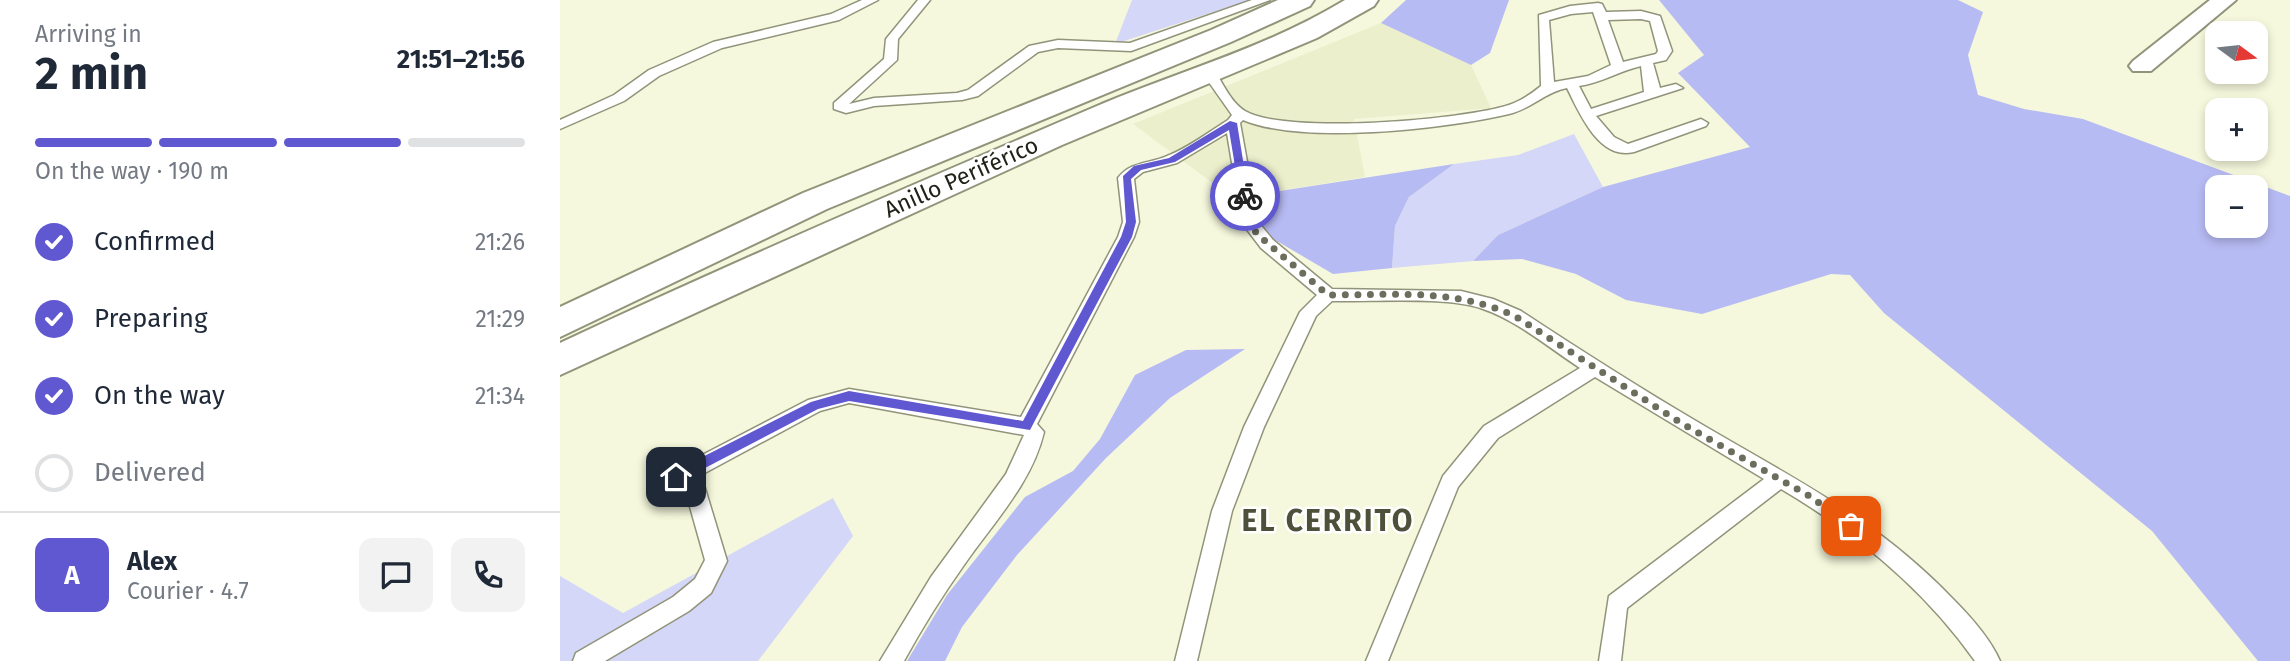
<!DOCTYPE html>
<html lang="en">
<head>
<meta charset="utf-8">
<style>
	body { margin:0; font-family:"Fira Sans",sans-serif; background:#f2f2f3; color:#1f2937; height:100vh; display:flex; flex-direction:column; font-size:26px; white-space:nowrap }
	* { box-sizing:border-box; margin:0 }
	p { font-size:23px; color:#747a83 }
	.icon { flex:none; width:38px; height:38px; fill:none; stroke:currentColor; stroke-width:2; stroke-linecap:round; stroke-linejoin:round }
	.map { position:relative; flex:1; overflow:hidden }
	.sheet { display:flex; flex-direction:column; background:#fff; width:560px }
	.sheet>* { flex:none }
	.needle { width:46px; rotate:105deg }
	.controls { position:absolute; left:1645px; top:21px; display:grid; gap:14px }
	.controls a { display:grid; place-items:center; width:63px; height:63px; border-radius:14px; background:#fff; box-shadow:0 4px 10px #0003; font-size:35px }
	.pin { position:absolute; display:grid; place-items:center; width:60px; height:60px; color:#fff; margin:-30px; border-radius:14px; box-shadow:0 4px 10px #0006 }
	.courier { position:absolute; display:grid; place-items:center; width:70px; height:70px; margin:-35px; border:5px solid #6058d1; border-radius:50%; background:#fff; color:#222; box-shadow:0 2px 9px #0007 }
	.head em { font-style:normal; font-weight:700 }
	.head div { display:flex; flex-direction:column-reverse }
	.head { display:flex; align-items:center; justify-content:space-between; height:119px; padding:0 35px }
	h1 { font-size:46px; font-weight:700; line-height:52px }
	.bar { display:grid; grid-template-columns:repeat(4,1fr); gap:10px 7px; align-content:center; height:84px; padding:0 35px }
	.bar i { height:9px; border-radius:5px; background:#e0e1e3 }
	.bar .active { background:#6058d1 }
	.bar p { grid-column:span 4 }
	.line { display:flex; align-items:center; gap:18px; padding:0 35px; border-top:2px solid #e0e1e3 }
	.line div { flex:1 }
	.round { display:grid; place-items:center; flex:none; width:74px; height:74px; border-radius:14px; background:#f2f2f3 }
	ol { padding:0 35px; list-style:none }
	li { display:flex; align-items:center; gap:21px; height:77px }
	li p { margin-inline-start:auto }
	li .icon { padding:7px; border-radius:50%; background:#6058d1; color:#fff; stroke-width:4 }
	li:last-child { color:#747a83 }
	li i { width:38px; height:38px; border:4px solid #e0e1e3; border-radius:50% }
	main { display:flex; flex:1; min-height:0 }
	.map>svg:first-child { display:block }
	.built { fill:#ebefcb }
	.green { fill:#d4d7f7 }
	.forest { fill:#b7bbf3; fill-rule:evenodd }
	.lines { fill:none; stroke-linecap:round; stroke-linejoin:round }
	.service-casing { stroke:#91947a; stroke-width:3 }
	.minor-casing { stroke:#91947a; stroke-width:4 }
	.trunk-casing { stroke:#91947a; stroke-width:4 }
	.service { fill:#fff; fill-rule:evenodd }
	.minor { fill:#fff; fill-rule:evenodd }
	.trunk { fill:#fff; fill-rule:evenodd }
	.route { fill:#6058d1 }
	.done { stroke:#6b6d5d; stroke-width:7; stroke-dasharray:0 12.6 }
	.labels { text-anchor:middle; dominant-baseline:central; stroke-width:5; stroke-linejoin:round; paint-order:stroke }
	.street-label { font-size:23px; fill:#212218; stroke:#fff }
	.district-label { font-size:30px; font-weight:bold; letter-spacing:2px; fill:#4e5139; stroke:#fff }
</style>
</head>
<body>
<main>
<section class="sheet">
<div class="head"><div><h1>2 min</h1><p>Arriving in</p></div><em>21:51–21:56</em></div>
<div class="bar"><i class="active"></i><i class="active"></i><i class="active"></i><i></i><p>On the way · 190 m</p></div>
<ol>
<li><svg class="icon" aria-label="check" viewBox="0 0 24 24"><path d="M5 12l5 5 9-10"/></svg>Confirmed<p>21:26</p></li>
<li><svg class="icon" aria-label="check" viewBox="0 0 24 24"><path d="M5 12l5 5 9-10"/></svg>Preparing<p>21:29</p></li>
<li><svg class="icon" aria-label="check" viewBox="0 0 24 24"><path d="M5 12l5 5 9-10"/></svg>On the way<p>21:34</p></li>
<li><i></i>Delivered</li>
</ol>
<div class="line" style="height:126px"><b class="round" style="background:#6058d1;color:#fff">A</b><div><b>Alex</b><p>Courier · 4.7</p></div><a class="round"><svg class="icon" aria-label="chat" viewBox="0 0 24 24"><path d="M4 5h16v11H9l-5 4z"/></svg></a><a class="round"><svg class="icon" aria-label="phone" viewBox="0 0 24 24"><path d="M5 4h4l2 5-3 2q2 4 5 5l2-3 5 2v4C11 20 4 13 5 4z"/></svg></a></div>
</section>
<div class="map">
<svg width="1730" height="661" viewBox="0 0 1730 661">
	<rect width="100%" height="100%" fill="#f5f8dc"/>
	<polygon class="built" points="821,23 911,65 931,108 794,119 805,177 668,199 654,184 573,124"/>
	<g class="green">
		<polygon points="572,0 690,0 555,44"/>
		<polygon points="1014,134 1043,187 938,235 913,261 832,268 835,226 849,197 894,164 958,155"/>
		<polygon points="273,498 293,536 198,661 0,661 0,576 63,613"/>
	</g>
	<g class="forest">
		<polygon points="846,0 949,0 930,53 911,65 821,23"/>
		<path d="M1099,0H1398L1423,12L1408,55L1418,95L1464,109L1523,119L1730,196V661H1698L1592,531L1324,313L1290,275L1271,274L1142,314L1066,300L1016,274L962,259L913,261L938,235L1043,187L1190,147L1118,73L1144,55ZM1696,187V226H1657V187Z"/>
		<polygon points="894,164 849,197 835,226 832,268 773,274 693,227 668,199"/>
		<polygon points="685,349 610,398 546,458 457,555 402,627 385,661 347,661 387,595 465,497 513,471 540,439 575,375 626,350"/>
	</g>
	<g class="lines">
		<defs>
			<g id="service">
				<polygon points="302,0 318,0 279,20 162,48 99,76 64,101 0,129 0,120 54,95 89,70 153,42 271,14"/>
				<polygon points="358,0 370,0 338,39 337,60 289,104 314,98 397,93 408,90 469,46 498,40 570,43 692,0 710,0 571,51 498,48 478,52 418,96 402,100 314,106 286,113 274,109 274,103 324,59 326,39"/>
				<path d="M1038,3L1042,4L1046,12L1081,11L1100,16L1112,51L1106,60L1093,63L1100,88L1116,84L1123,88L1036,116L1054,137L1068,144L1141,119L1148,123L1146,126L1074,152C1039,161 1019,112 1007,88C985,92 971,109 949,114C885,129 743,145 683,120L680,123L698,222L713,240L772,289L901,291L933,299L961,311C1020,350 1080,388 1141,424C1234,479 1315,518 1392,598C1410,616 1430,638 1440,661H1415C1365,590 1296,533 1221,489L1067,608L1061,661H1039L1049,596L1204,479L1035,377L938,438L898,487L828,661H806L883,476L924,426L1020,368C989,348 958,321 923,309C889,296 811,302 772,301L756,316L704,427L672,511L637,661H615L652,511L684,427L740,312L757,295L701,248L682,223L667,133L617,163L583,172L574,179L579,222L574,237L477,424L484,432C472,483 433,523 404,565C382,596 362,628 344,661H320L371,577L446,474L464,435L289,403L260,411L141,475L167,561L151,593L129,611L45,661H13L16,653L113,597L135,579L145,560L123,482L101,491L94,488L91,482L94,476L123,465L248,400L289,389L461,417L558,237L563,222L558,178C571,161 589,164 607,156C628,148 649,132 668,120L672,115L641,71L643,68H653C662,81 670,102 685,111C725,135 903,120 949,105C961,101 971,94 981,86L979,15L1010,6ZM1033,12L1051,65L1028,76L994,82L989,20L1011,14ZM1081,19L1090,21L1098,51L1096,54L1063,62L1048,20ZM1081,66L1084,92L1031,109L1019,86C1041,83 1059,71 1081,66Z"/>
			</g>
			<polygon id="minor" points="1650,0 1676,0 1591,71 1573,71 1569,66 1573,61"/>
			<g id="trunk">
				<polygon points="718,0 754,0 750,6 671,42 267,209 0,337 0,307 243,193 651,30"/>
				<path d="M785,0H818L814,6L757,38L502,145L0,375V343C177,260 357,183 537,106C620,71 708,47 785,0Z"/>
			</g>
		</defs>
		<use href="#service" class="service-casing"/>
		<use href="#minor" class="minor-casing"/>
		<use href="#trunk" class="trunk-casing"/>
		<use href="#service" class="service"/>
		<use href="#minor" class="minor"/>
		<use href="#trunk" class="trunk"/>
	</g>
	<polygon class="route" points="670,121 677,123 689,198 680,196 669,130 615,162 581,170 571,179 576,222 572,237 470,430 289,401 258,409 120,481 111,481 111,473 251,402 289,391 463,421 561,237 566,222 563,176 574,166 609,158"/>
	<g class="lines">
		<path class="done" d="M685,196L690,223L697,234L768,295C834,295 894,288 955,316L1121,423L1251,497L1291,526"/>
	</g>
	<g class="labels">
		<g class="street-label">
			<text transform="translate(401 177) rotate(-24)">Anillo Periférico</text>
		</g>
		<g class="district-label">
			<text x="768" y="521">EL CERRITO</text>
		</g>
	</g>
</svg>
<div class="controls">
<a><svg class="needle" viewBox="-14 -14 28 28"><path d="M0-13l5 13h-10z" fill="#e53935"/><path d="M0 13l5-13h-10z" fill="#747a83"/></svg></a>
<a>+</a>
<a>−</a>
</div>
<div class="pin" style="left:1291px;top:526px;background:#ea580c"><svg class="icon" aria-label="bag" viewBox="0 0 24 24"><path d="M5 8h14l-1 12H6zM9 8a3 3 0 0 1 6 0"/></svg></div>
<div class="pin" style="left:116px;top:477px;background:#1f2937"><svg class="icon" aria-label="home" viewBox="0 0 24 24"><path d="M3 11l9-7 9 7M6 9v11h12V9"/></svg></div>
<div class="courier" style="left:685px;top:196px"><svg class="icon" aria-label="bike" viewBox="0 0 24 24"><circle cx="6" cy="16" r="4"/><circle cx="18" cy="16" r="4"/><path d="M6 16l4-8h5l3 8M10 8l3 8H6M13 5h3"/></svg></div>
</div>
</main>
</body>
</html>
